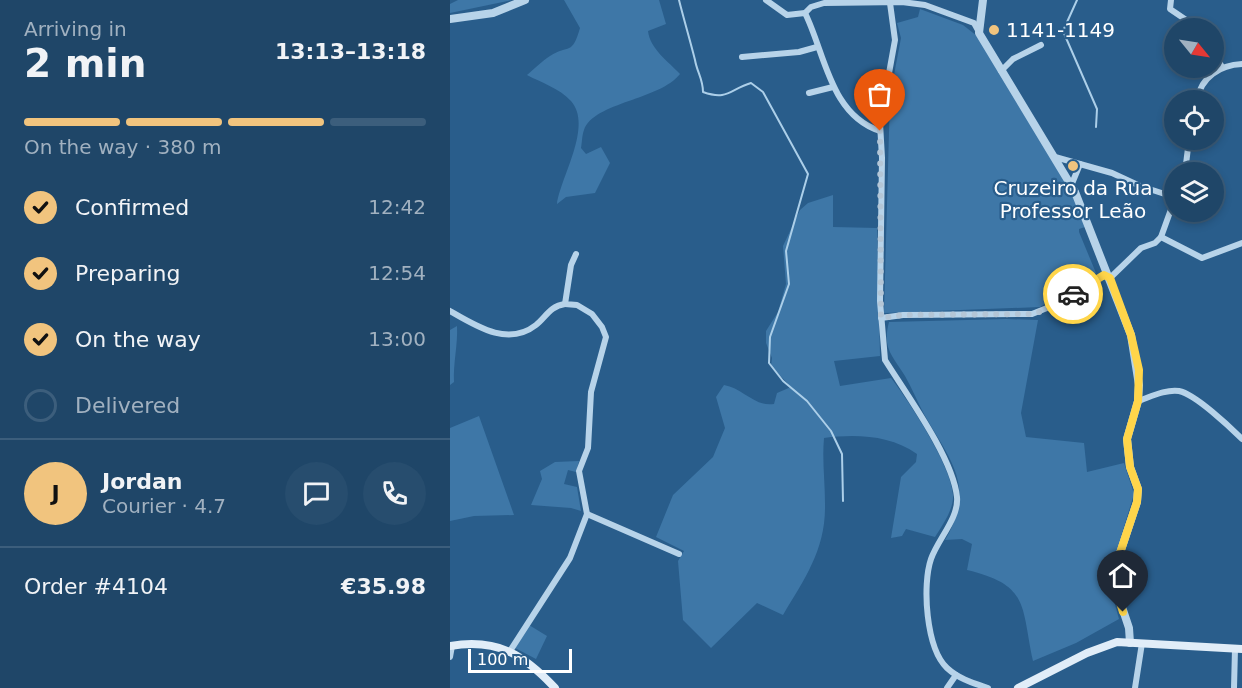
<!DOCTYPE html>
<html lang="en">
<head>
<meta charset="utf-8">
<style>
	body { margin:0; font-family:"DejaVu Sans",sans-serif; background:#274d6e; color:#f1f3f6; height:100vh; display:flex; flex-direction:column; font-size:22px; white-space:nowrap }
	* { box-sizing:border-box; margin:0 }
	p { font-size:20px; color:#a1b1c0 }
	.icon { flex:none; width:33px; height:33px; fill:none; stroke:currentColor; stroke-width:2; stroke-linecap:round; stroke-linejoin:round }
	.map { position:relative; flex:1; overflow:hidden }
	.panel { display:flex; flex-direction:column; background:#1f4668; width:450px }
	.panel>* { flex:none }
	.needle { width:39px; rotate:120deg }
	.fabs { position:absolute; left:714px; top:18px; display:grid; gap:12px }
	.fabs a { display:grid; place-items:center; width:60px; height:60px; border-radius:50%; background:#1f4668; box-shadow:0 3px 9px #0003,0 0 0 2px #3c5e7c; font-size:30px }
	.scale { position:absolute; left:18px; bottom:15px; width:104px; box-sizing:border-box; padding-left:6px; border:3px solid #fff; border-top:0; font-size:16px; line-height:21px; white-space:nowrap; color:#fff; -webkit-text-stroke:4px #295d8b; paint-order:stroke }
	.pin { position:absolute; display:grid; place-items:center; width:51px; height:51px; color:#fff; margin:-62px -26px; border-radius:50% 50% 50% 0; rotate:-45deg; box-shadow:0 0 6px #0007 }
	.pin .icon { rotate:45deg }
	.courier { position:absolute; display:grid; place-items:center; width:60px; height:60px; margin:-30px; border:4px solid #ffd54a; border-radius:50%; background:#fff; color:#222; box-shadow:0 2px 8px #0007 }
	.headline em { font-style:normal; font-weight:800 }
	.headline div { display:flex; flex-direction:column-reverse }
	.headline { display:flex; align-items:center; justify-content:space-between; height:102px; padding:0 24px }
	h1 { font-size:39px; font-weight:800; line-height:45px }
	.bar { display:grid; grid-template-columns:repeat(4,1fr); gap:9px 6px; align-content:center; height:72px; padding:0 24px }
	.bar i { height:8px; border-radius:4px; background:#3c5e7c }
	.bar .selected { background:#f1c47e }
	.bar p { grid-column:span 4 }
	.line { display:flex; align-items:center; gap:15px; padding:0 24px; border-top:2px solid #3c5e7c }
	.line div { flex:1 }
	.round { display:grid; place-items:center; flex:none; width:63px; height:63px; border-radius:32px; background:#274d6e }
	ol { padding:0 24px; list-style:none }
	li { display:flex; align-items:center; gap:18px; height:66px }
	li p { margin-inline-start:auto }
	li .icon { padding:6px; border-radius:50%; background:#f1c47e; color:#111; stroke-width:4 }
	li:last-child { color:#a1b1c0 }
	li i { width:33px; height:33px; border:3px solid #3c5e7c; border-radius:50% }
	main { display:flex; flex:1; min-height:0 }
	.map>svg:first-child { display:block }
	.green { fill:#3e77a7 }
	.lines { fill:none; stroke-linecap:round; stroke-linejoin:round }
	.stream { stroke:#accfe9; stroke-width:2 }
	.minor { stroke:#b7d3e9; stroke-width:6 }
	.tertiary { stroke:#b7d3e9; stroke-width:8 }
	.secondary { stroke:#e1edf8; stroke-width:8 }
	.done { stroke:#b4c6d6; stroke-width:6; stroke-dasharray:0 10.8 }
	.route { stroke:#ffd54a; stroke-width:8 }
	.poi-dot { fill:#f1c47e; stroke:#295d8b; stroke-width:2 }
	.labels { text-anchor:middle; dominant-baseline:central; stroke-width:4.5; stroke-linejoin:round; paint-order:stroke }
	.poi-label { font-size:20px; fill:#fff; stroke:#295d8b; text-anchor:start }
</style>
</head>
<body>
<main>
<section class="panel">
<div class="headline"><div><h1>2 min</h1><p>Arriving in</p></div><em>13:13–13:18</em></div>
<div class="bar"><i class="selected"></i><i class="selected"></i><i class="selected"></i><i></i><p>On the way · 380 m</p></div>
<ol>
<li><svg class="icon" aria-label="check" viewBox="0 0 24 24"><path d="M5 12l5 5 9-10"/></svg>Confirmed<p>12:42</p></li>
<li><svg class="icon" aria-label="check" viewBox="0 0 24 24"><path d="M5 12l5 5 9-10"/></svg>Preparing<p>12:54</p></li>
<li><svg class="icon" aria-label="check" viewBox="0 0 24 24"><path d="M5 12l5 5 9-10"/></svg>On the way<p>13:00</p></li>
<li><i></i>Delivered</li>
</ol>
<div class="line" style="height:108px"><b class="round" style="background:#f1c47e;color:#111">J</b><div><b>Jordan</b><p>Courier · 4.7</p></div><a class="round"><svg class="icon" aria-label="chat" viewBox="0 0 24 24"><path d="M4 5h16v11H9l-5 4z"/></svg></a><a class="round"><svg class="icon" aria-label="phone" viewBox="0 0 24 24"><path d="M5 4h4l2 5-3 2q2 4 5 5l2-3 5 2v4C11 20 4 13 5 4z"/></svg></a></div>
<div class="line" style="height:78px"><div>Order #4104</div><b>€35.98</b></div>
</section>
<div class="map">
<svg width="792" height="688" viewBox="0 0 792 688">
	<rect width="100%" height="100%" fill="#295d8b"/>
	<g class="green">
		<polygon points="8,0 62,0 0,13 0,4"/>
		<path d="M114,0H209L216,24L198,31C200,49 218,61 230,74C210,100 144,102 134,130C132,135 132,143 131,148L136,154L151,147L160,163L145,193L116,197L107,204C111,176 143,126 121,101C109,88 92,83 77,75C84,69 92,61 100,56C119,44 122,56 130,28Z"/>
		<polygon points="470,9 513,25 527,36 600,148 638,226 629,229 629,232 646,273 590,307 434,313 440,96 451,38 447,23 468,17"/>
		<path d="M383,195V227L427,228L430,356L384,361L390,386L441,378C459,401 502,467 503,495C504,509 492,526 485,537L456,529L452,536L441,538L451,477L466,462L467,454C440,435 406,434 374,438C372,460 375,481 375,504C376,549 355,578 333,615L307,603L261,648L233,620L228,561L234,551L206,537L223,495L263,457L275,428L266,397L274,385C293,388 304,407 324,404L327,393L341,387L321,366L322,358L316,343V331L328,312L336,284L333,246L350,210L358,203Z"/>
		<path d="M556,319L588,320L571,413L576,437L634,443L637,472L674,463L684,494L658,579L669,619L626,643L583,661C571,606 580,585 517,570L522,544L512,539L495,540C527,487 500,460 474,414C467,401 462,388 455,376C442,355 432,348 439,322Z"/>
		<path d="M7,326C8,345 3,363 4,382L0,385V330Z"/>
		<polygon points="29,416 64,515 24,516 0,521 0,428"/>
		<polygon points="129,461 126,472 118,470 114,484 127,487 131,511 121,508 81,505 92,479 90,471 105,462"/>
		<polygon points="79,625 97,636 86,659 65,648"/>
	</g>
	<g class="lines">
		<g class="stream">
			<path d="M229,0C234,20 240,40 245,60C247,72 253,79 253,92C278,101 280,89 301,83L313,92L358,174L336,251L339,284L320,337L319,363L333,381L357,401L381,431L392,454L393,501"/>
			<polyline points="627,0 613,31 647,109 646,127"/>
		</g>
		<g class="minor">
			<polyline points="316,0 337,15 355,13 361,7 374,3 452,2 475,5 524,23 529,32"/>
			<polyline points="721,0 720,9 748,28"/>
			<path d="M440,3L445,40L430,123L432,158L430,301L435,360C457,395 503,458 507,497C509,518 488,539 481,559C472,585 476,648 497,668C509,679 523,683 538,688"/>
			<path d="M355,13C375,53 380,115 430,131"/>
			<polyline points="764,53 772,67"/>
			<polyline points="292,57 349,52 367,47"/>
			<polyline points="551,71 563,59 591,45"/>
			<polyline points="359,93 383,87"/>
			<path d="M747,100C751,77 770,65 792,64"/>
			<polyline points="605,157 662,173 690,186 724,197"/>
			<polyline points="735,172 739,140"/>
			<polyline points="621,186 630,164"/>
			<polyline points="711,237 752,258 792,243"/>
			<path d="M0,311C26,326 58,347 86,325C96,317 100,306 115,304"/>
			<polyline points="431,318 453,315 582,314 612,302 654,275 660,278 691,248 705,243 711,237 724,201"/>
			<path d="M688,401C700,397 716,389 729,391C745,394 780,427 792,439"/>
			<polyline points="137,514 229,554"/>
			<polyline points="60,651 120,558 137,514 129,471 138,448 141,392 156,337 152,327 142,314 127,305 115,304 121,265 126,254"/>
			<polyline points="0,657 2,646"/>
			<polyline points="497,688 506,675"/>
			<polyline points="685,688 692,643"/>
			<polyline points="784,688 785,649"/>
		</g>
		<g class="tertiary">
			<polyline points="533,0 529,33 625,192 681,335 689,385 688,401 677,439 680,467 688,489 687,502 662,577 679,628 680,643"/>
			<polyline points="0,19 43,13 75,0"/>
		</g>
		<g class="secondary">
			<path d="M0,646C48,638 74,655 105,688"/>
			<polyline points="568,688 637,653 667,642 792,649"/>
		</g>
	</g>
	<g class="lines">
		<polyline class="done" points="430,131 431,318 453,315 582,314 596,310 623,294"/>
		<polyline class="route" points="623,294 654,275 660,278 681,335 689,370 688,401 677,439 680,467 688,489 687,502 662,577 673,612"/>
	</g>
	<g class="poi-dot">
		<circle cx="544" cy="30" r="6"/>
		<circle cx="623" cy="166" r="6"/>
	</g>
	<g class="labels">
		<g class="poi-label">
			<text x="556" y="30">1141-1149</text>
			<text x="623" y="188" text-anchor="middle">Cruzeiro da Rua<tspan x="623" dy="23">Professor Leão</tspan></text>
		</g>
	</g>
</svg>
<div class="fabs">
<a><svg class="needle" viewBox="-14 -14 28 28"><path d="M0-13l5 13h-10z" fill="#e53935"/><path d="M0 13l5-13h-10z" fill="#a1b1c0"/></svg></a>
<a><svg class="icon" aria-label="locate" viewBox="0 0 24 24"><circle cx="12" cy="12" r="6"/><path d="M12 2v4M12 18v4M2 12h4M18 12h4"/></svg></a>
<a><svg class="icon" aria-label="layers" viewBox="0 0 24 24"><path d="M12 4l9 5-9 5-9-5zM3 14l9 5 9-5"/></svg></a>
</div>
<div class="scale">100 m</div>
<div class="pin" style="left:430px;top:131px;background:#ea580c"><svg class="icon" aria-label="bag" viewBox="0 0 24 24"><path d="M5 8h14l-1 12H6zM9 8a3 3 0 0 1 6 0"/></svg></div>
<div class="pin" style="left:673px;top:612px;background:#1f2937"><svg class="icon" aria-label="home" viewBox="0 0 24 24"><path d="M3 11l9-7 9 7M6 9v11h12V9"/></svg></div>
<div class="courier" style="left:623px;top:294px"><svg class="icon" aria-label="car" viewBox="0 0 24 24"><path d="M5 17H2v-5l4-1 3-4h7l3 4 3 1v5h-3M9 17h6M6 11h13"/><circle cx="7" cy="17" r="2"/><circle cx="17" cy="17" r="2"/></svg></div>
</div>
</main>
</body>
</html>
